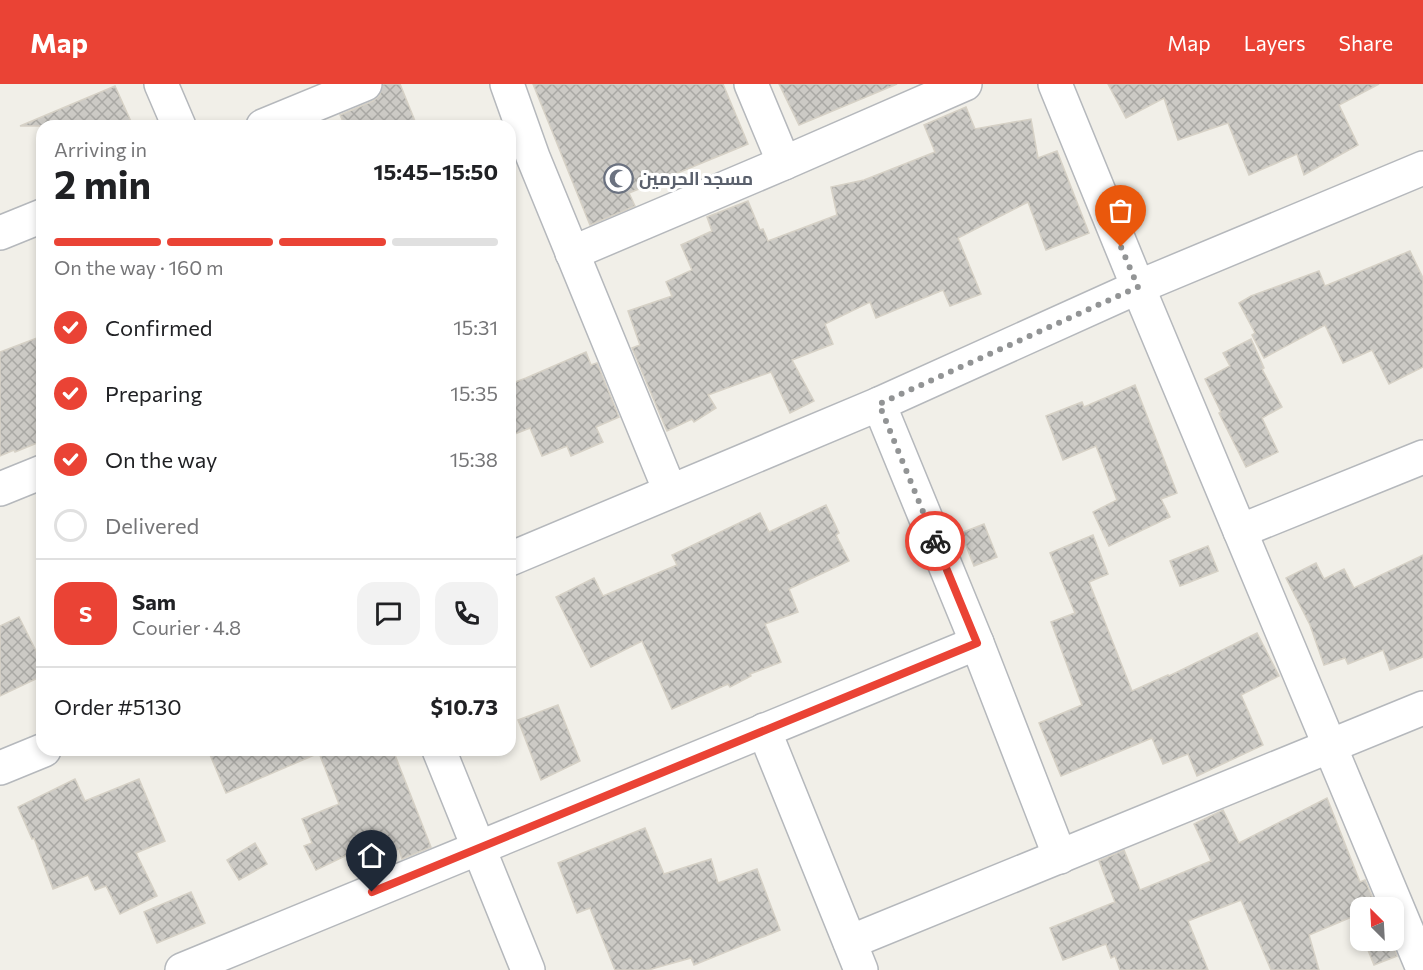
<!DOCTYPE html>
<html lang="en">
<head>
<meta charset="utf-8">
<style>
	body { margin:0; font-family:Commissioner,Cairo,sans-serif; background:#f2f2f2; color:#202124; height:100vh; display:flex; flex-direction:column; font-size:22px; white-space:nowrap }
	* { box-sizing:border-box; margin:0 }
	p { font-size:20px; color:#757577 }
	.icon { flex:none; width:33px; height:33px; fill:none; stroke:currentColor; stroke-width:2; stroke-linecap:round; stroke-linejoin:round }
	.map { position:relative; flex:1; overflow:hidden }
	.details { position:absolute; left:36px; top:36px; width:480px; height:636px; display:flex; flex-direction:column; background:#fff; border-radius:18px; box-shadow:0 3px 9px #0003 }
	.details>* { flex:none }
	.needle { width:39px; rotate:336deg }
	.fabs { position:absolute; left:1350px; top:813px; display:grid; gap:12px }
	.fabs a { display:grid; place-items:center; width:54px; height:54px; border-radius:12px; background:#fff; box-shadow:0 3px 9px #0003; font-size:30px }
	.pin { position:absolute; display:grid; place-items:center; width:51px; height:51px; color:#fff; margin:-62px -26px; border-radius:50% 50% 50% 0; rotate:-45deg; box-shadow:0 0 6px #0007 }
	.pin .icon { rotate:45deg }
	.courier { position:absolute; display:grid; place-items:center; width:60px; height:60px; margin:-30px; border:4px solid #ea4335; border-radius:50%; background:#fff; color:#222; box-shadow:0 2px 8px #0007 }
	.summary em { font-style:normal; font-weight:700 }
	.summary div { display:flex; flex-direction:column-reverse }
	.summary { display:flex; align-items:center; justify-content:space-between; height:102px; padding:0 18px }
	h1 { font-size:39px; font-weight:700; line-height:45px }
	.bar { display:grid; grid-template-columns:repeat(4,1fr); gap:9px 6px; align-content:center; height:72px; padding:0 18px }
	.bar i { height:8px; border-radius:4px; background:#e0e0e0 }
	.bar .selected { background:#ea4335 }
	.bar p { grid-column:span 4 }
	.line { display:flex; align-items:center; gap:15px; padding:0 18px; border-top:2px solid #e0e0e0 }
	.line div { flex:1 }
	.round { display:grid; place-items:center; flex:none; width:63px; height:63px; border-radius:18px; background:#f2f2f2 }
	ol { padding:0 18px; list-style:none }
	li { display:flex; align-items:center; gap:18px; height:66px }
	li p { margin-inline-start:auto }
	li .icon { padding:6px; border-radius:50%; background:#ea4335; color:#fff; stroke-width:4 }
	li:last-child { color:#757577 }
	li i { width:33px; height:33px; border:3px solid #e0e0e0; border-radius:50% }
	header { display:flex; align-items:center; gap:36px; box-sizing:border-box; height:84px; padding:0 30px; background:#ea4335; color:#fff }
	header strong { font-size:28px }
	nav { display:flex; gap:33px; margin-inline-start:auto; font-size:21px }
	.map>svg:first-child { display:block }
	.building { fill:url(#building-cross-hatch); stroke:#d6d1c6; stroke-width:1.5 }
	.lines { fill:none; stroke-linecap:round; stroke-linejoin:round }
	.minor-casing { stroke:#b5b8bc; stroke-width:36 }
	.minor { stroke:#fff; stroke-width:33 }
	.done { stroke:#929495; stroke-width:6; stroke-dasharray:0 10.8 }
	.route { stroke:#ea4335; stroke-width:8 }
	.labels { text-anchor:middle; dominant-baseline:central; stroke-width:6; stroke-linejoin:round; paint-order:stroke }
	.worship-label { font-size:18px; font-weight:bold; fill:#5b616d; stroke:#fff; text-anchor:start }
</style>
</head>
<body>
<header>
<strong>Map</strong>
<nav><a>Map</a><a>Layers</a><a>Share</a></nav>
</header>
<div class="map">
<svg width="1423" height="886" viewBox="0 0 1423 886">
	<defs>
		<pattern id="building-cross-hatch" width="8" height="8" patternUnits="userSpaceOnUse" patternTransform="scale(1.5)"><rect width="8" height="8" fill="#cccac5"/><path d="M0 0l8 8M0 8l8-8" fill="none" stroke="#a9a8a4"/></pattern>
	</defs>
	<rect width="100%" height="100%" fill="#f1efe8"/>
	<g class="building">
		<polygon points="383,0 400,0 417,42 345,42 340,31 373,17 380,11"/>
		<polygon points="533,0 723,0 748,60 629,109 635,122 590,141"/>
		<polygon points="779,0 897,0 799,41"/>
		<polygon points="1108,0 1379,0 1339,21 1358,61 1304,91 1297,70 1249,91 1228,39 1178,56 1164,14 1126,34"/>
		<polygon points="115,2 133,42 20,42"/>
		<polygon points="966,23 975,45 1031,35 1038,74 1057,67 1089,149 1046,166 1028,118 958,154 981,210 950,222 943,206 876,234 870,218 825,240 833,260 792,276 814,317 790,329 771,288 708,311 716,324 694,338 692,335 667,347 632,264 640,261 628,227 672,212 666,198 692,186 681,161 712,147 707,133 748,117 760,146 763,145 768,157 837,131 831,103 864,96 935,68 924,41"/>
		<polygon points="1410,167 1423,194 1423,283 1389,300 1372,266 1343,279 1325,241 1264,274 1252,251 1255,249 1239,219 1251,212 1319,187 1325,202"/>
		<polygon points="42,252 42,357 15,368 14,366 0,372 0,268"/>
		<polygon points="1251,255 1264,284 1262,285 1282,323 1262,334 1278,368 1246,383 1219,329 1221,328 1205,295 1230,282 1223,269"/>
		<polygon points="586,268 591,281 597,279 619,333 596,343 603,358 571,372 567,362 542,372 530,344 510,352 510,300 526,294"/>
		<polygon points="1135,301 1177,409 1161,415 1170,433 1109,462 1093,428 1117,416 1096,362 1063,376 1046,332 1082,318 1084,323"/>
		<polygon points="826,421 839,449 836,451 849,477 789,505 798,528 765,540 781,578 750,590 751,592 730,603 728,600 672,625 642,557 591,583 556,513 594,494 603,512 677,481 672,471 760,429 769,448"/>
		<polygon points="984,440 997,473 974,482 961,449"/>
		<polygon points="1093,451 1108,490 1089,498 1132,607 1168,591 1169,592 1257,549 1279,592 1241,611 1263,661 1197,692 1188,670 1163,680 1152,654 1061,692 1039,639 1082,621 1051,538 1075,529 1050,469"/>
		<polygon points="1208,462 1218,487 1180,502 1170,477"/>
		<polygon points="1423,471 1423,573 1390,586 1383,566 1348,580 1345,574 1324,581 1310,541 1286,494 1316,479 1324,495 1344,485 1354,504"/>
		<polygon points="19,533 42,579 42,592 0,612 0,542"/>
		<polygon points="558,621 580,677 541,696 518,636"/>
		<polygon points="208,666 393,666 431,763 402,775 399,765 380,770 376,757 316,786 304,762 312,759 302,735 339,720 319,669 226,709"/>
		<polygon points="75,695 85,717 139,695 165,757 136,769 157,812 120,830 106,802 95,806 88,791 53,805 34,754 32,755 18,723"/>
		<polygon points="1327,714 1360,798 1365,796 1377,824 1360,824 1360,847 1354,832 1309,851 1319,886 1271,886 1241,816 1188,837 1208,886 1120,886 1115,872 1111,874 1106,860 1063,876 1050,844 1115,818 1099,777 1124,766 1140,806 1211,777 1194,740 1223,726 1239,759"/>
		<polygon points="645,744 664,790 711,775 718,799 757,785 780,846 694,881 691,874 648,886 615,886 590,824 577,829 558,779"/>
		<polygon points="255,759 267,780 239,796 227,776"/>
		<polygon points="191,808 205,839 157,859 144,828"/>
		<polygon points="1364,856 1391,856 1397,872 1374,881"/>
	</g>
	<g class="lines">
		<defs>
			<g id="minor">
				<polyline points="161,0 179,42"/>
				<polyline points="507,0 533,73 670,407"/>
				<polyline points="751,0 784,79"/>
				<polyline points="1055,0 1138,203 1423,885"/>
				<polyline points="263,42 365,0"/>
				<polyline points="0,149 42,132"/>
				<polyline points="572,169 784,79 965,0"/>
				<polyline points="879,320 977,559 1060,773"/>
				<polyline points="0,405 42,388"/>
				<polyline points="1240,447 1423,373"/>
				<polyline points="510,475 879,320 1138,203 1423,84"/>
				<polyline points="764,646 861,886"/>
				<polyline points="439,666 528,886"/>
				<polyline points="0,684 44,666"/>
				<polyline points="850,858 1423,624"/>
				<polyline points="182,886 977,559"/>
			</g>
		</defs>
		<use href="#minor" class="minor-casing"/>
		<use href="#minor" class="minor"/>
	</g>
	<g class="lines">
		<polyline class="done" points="935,457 879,320 1138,203 1121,163"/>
		<polyline class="route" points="372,808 977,559 935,457"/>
	</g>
	<defs>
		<symbol id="mosque-ring" viewBox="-11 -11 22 22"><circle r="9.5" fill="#fff" stroke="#6b7280" stroke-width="1.5"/><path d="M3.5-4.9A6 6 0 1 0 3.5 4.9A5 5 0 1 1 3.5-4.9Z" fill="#6b7280"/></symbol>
	</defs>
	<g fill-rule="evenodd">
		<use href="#mosque-ring" x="602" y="78" width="33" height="33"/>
	</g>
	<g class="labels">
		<g class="worship-label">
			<text x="639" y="94">مسجد الحرمين</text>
		</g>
	</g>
</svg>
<div class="fabs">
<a><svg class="needle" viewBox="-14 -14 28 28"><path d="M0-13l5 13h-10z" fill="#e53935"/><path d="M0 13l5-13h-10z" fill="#757577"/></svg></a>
</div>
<div class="pin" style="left:1121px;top:163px;background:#ea580c"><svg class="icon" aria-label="bag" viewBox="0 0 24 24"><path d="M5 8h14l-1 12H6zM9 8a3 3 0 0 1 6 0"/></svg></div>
<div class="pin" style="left:372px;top:808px;background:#1f2937"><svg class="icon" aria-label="home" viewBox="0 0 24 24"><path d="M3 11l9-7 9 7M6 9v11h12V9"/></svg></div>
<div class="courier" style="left:935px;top:457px"><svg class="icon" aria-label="bike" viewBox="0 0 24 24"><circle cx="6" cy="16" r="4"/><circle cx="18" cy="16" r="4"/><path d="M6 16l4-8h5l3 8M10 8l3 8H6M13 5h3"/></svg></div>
<section class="details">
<div class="summary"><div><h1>2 min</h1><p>Arriving in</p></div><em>15:45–15:50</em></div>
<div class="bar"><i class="selected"></i><i class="selected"></i><i class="selected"></i><i></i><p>On the way · 160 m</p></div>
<ol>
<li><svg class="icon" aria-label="check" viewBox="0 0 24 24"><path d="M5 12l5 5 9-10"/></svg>Confirmed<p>15:31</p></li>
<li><svg class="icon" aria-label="check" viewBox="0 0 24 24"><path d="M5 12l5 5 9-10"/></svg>Preparing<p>15:35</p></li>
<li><svg class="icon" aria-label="check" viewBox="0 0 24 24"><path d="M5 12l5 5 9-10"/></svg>On the way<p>15:38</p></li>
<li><i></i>Delivered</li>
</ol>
<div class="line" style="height:108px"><b class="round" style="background:#ea4335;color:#fff">S</b><div><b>Sam</b><p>Courier · 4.8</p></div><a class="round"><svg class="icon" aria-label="chat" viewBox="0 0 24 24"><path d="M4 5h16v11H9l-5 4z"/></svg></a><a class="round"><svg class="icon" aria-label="phone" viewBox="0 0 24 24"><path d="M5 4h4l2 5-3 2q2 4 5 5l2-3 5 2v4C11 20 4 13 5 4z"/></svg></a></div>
<div class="line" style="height:78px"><div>Order #5130</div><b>$10.73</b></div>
</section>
</div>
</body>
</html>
